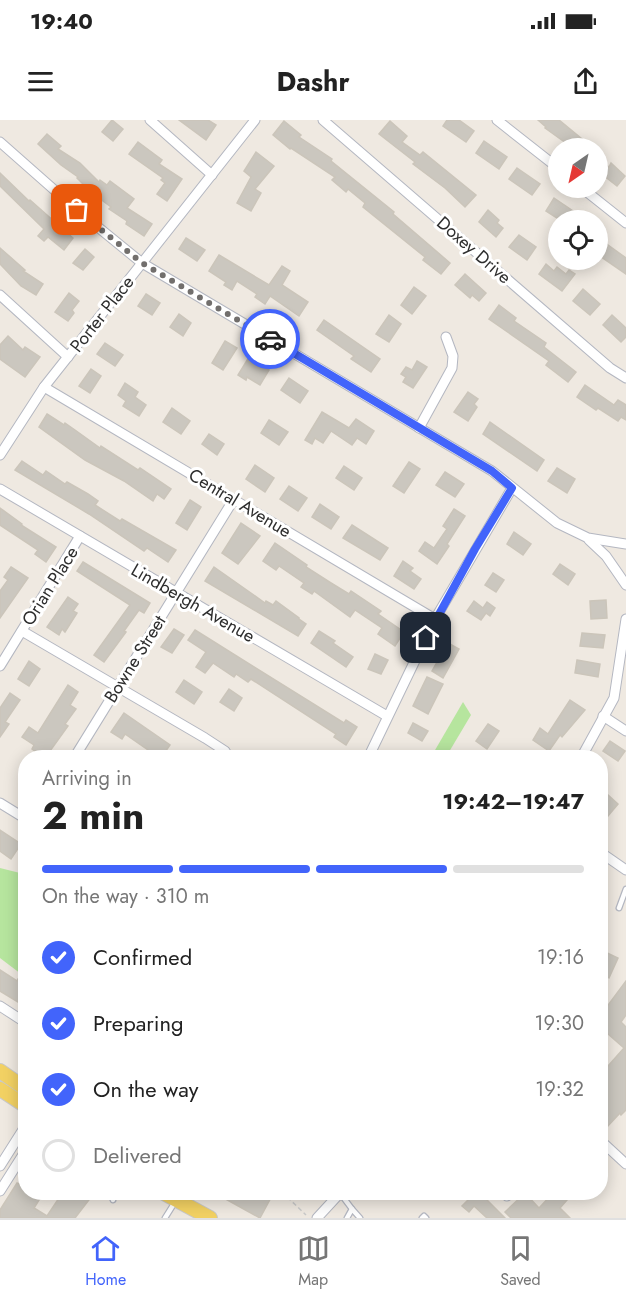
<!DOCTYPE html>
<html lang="en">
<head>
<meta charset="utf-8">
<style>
	body { margin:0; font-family:Jost,sans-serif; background:#f6f6f6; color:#222; height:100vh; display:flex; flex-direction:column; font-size:22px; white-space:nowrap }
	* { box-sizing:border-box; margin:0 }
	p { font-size:20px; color:#767676 }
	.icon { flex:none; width:33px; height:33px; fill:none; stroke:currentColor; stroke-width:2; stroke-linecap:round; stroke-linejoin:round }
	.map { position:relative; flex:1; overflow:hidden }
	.drawer { position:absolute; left:18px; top:630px; width:590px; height:450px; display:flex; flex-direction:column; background:#fff; border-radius:24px; box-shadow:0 3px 15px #0003 }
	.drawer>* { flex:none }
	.needle { width:39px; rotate:214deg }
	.tools { position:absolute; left:548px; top:18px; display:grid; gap:12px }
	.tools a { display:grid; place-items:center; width:60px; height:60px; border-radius:50%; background:#fff; box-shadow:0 3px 15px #0003; font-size:30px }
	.pin { position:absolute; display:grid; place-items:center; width:51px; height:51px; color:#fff; margin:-26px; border-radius:12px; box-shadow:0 3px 9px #0006 }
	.courier { position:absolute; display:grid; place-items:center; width:60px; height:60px; margin:-30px; border:4px solid #4264fb; border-radius:50%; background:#fff; color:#222; box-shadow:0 2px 8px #0007 }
	.overview em { font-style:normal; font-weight:700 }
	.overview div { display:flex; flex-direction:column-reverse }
	.overview { display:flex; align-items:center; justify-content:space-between; height:102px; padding:0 24px }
	h1 { font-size:39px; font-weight:700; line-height:45px }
	.bar { display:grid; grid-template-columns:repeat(4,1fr); gap:9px 6px; align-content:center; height:72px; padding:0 24px }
	.bar i { height:8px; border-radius:4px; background:#e0e0e0 }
	.bar .on { background:#4264fb }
	.bar p { grid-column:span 4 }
	ol { padding:0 24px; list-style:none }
	li { display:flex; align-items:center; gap:18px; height:66px }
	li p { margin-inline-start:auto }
	li .icon { padding:6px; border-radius:50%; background:#4264fb; color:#fff; stroke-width:4 }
	li:last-child { color:#767676 }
	li i { width:33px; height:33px; border:3px solid #e0e0e0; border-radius:50% }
	.status { display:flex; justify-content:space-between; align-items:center; height:42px; padding:0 30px; background:#fff; direction:ltr }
	.status svg { height:16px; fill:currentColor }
	header { display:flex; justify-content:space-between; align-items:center; height:78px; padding:0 24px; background:#fff; font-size:27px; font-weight:700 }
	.tabs { display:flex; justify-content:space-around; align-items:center; height:84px; border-top:2px solid #e0e0e0; background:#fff; font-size:16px; color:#767676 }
	.tabs a { display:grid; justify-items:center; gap:3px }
	.tabs .on { color:#4264fb }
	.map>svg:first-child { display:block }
	.green { fill:#b6e59e }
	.building { fill:#cbc7bf; stroke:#cbc5ba; stroke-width:1.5 }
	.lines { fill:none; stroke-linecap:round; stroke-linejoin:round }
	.service-casing { stroke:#b4b7c1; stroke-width:7 }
	.minor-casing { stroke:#b4b7c1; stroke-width:11 }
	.primary-casing { stroke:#c9c9c9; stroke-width:16 }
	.path { stroke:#c9c9c9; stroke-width:1.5; stroke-dasharray:4.5 3; stroke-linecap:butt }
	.service { stroke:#fff; stroke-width:4.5 }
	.minor { stroke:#fff; stroke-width:9 }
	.primary { stroke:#f2d163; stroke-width:14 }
	.done { stroke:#726f6d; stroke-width:6; stroke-dasharray:0 10.8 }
	.route { stroke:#4264fb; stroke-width:8 }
	.labels { text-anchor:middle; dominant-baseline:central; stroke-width:6; stroke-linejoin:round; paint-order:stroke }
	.street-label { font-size:18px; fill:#2e2e2e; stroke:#fff }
</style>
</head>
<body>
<div class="status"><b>19:40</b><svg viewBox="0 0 49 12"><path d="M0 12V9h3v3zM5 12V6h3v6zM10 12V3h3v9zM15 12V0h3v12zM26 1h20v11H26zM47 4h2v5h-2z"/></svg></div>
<header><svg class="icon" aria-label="menu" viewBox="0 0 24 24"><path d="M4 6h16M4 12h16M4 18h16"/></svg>Dashr<svg class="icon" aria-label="share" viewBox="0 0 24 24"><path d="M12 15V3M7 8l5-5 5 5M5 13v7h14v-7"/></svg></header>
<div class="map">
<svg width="626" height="1098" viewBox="0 0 626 1098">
	<rect width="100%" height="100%" fill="#efe9e1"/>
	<g class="green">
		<polygon points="463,582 471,595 446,637 431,637"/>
		<polygon points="0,748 20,753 25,764 25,857 0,838"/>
	</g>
	<g class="building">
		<polygon points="112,0 123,9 113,21 102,12"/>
		<polygon points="179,0 208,0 216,5 206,20"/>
		<polygon points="447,0 459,0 474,11 466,22 443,6"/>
		<polygon points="538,0 559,0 593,28 573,28 545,8 546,7"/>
		<polygon points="284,1 301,15 299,17 332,39 331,41 394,92 393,94 450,143 441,154 423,140 425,137 363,87 365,83 348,69 346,72 332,60 335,57 291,28 290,29 273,15"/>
		<polygon points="390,1 407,16 402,22 420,35 423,32 476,75 465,87 445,68 413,44 415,42 379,14"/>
		<polygon points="47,14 61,26 58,29 80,43 99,62 100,60 107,65 110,61 134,79 127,88 152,104 144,116 126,104 127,101 109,89 111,87 91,72 77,58 78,57 61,45 38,24"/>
		<polygon points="484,21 507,37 499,49 476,33"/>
		<polygon points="138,22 162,40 159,44 182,59 167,81 157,74 165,63 161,60 163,58 129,34"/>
		<polygon points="256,32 274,46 255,69 261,73 251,91 237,83 251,57 244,51"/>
		<polygon points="601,41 609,47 611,43 625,56 617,66 603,55 604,53 597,47"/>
		<polygon points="517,48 540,64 532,75 509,59"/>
		<polygon points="0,53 29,81 30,80 73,118 64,130 48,117 44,121 38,116 44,109 0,66"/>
		<polygon points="554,78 573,91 567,100 560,100 546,91"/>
		<polygon points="488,90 499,100 497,103 503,108 496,117 479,102"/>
		<polygon points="519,115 536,127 527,140 509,127"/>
		<polygon points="597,117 626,138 626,154 597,134"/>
		<polygon points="186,118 205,130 197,141 179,129"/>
		<polygon points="0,128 25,150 23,151 43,164 36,175 21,166 0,144"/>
		<polygon points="85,129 94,137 83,150 73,143"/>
		<polygon points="219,135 269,165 282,146 290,151 282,165 308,182 299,196 270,176 265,184 255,177 257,174 237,161 232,170 224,165 226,162 209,151"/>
		<polygon points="546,144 554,151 557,147 566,154 569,150 575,154 562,171 539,154"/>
		<polygon points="465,154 486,173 479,181 472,175 470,178 455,165"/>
		<polygon points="414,167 426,176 412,194 401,185"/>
		<polygon points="583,169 600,184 590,195 573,181"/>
		<polygon points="69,173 79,181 72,190 74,193 68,201 55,192"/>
		<polygon points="146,174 160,183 152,195 138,186"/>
		<polygon points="499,185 516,198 514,201 546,223 544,227 576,252 568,262 546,245 549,241 489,199"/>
		<polygon points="179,194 191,203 183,216 170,207"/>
		<polygon points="389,195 401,204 389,222 376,214"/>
		<polygon points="612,195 626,208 626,217 621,222 603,205"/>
		<polygon points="324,200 380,239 371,252 351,239 354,236 317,210"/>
		<polygon points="8,216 23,230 25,227 40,237 25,257 0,239 0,225"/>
		<polygon points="225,221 237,228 223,250 212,243"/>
		<polygon points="105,223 123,235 115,246 97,234"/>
		<polygon points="249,237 269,250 260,265 247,257 246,260 238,255"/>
		<polygon points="417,241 427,247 413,268 403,262 406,257 401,254 406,247 412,250"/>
		<polygon points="91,249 101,256 90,273 79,266"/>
		<polygon points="289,258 308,271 300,283 281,270"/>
		<polygon points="125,263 138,272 135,277 146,285 139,296 123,286 126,281 118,275"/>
		<polygon points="585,265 614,285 618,280 626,285 626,300 621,297 618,301 598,288 596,290 577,277"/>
		<polygon points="468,272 478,279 474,284 477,287 468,301 454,292"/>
		<polygon points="172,288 190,301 181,314 163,302"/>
		<polygon points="322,292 349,308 356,299 374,311 366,324 357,318 352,325 331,311 323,323 315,318 312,324 305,320"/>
		<polygon points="47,294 64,305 65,303 75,310 100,328 101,326 138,350 140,348 171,369 164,379 157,374 153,381 124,361 85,340 39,307"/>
		<polygon points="269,300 288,312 279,325 261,313"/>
		<polygon points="490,302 544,340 537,351 483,314"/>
		<polygon points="209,314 224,324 217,335 202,324"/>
		<polygon points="22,341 43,355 46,351 65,364 67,362 88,374 98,381 95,385 120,401 122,399 176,430 168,442 147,428 144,431 89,394 15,350"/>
		<polygon points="409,342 420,349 404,373 393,366"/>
		<polygon points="255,345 274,358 265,372 246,359"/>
		<polygon points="344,346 362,358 354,370 336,358"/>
		<polygon points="557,348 575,359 567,373 548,361"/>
		<polygon points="445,352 464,364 455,377 436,365"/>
		<polygon points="289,366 307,378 298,391 280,379"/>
		<polygon points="190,380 201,387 187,410 176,403"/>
		<polygon points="320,384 339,397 331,409 312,397"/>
		<polygon points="0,388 22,404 21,405 56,427 46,442 35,434 38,430 0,405"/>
		<polygon points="454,389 465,396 447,424 449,426 437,444 419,431 425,422 434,428 447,409 443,406"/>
		<polygon points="241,403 260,416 238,444 222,433"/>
		<polygon points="352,405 388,428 380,440 343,418"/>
		<polygon points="514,412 531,424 523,435 507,424"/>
		<polygon points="275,423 307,445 306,447 331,463 349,474 351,471 381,491 378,494 404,512 395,526 378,514 382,508 355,490 350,497 314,471 312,474 301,467 304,463 279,446 276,450 263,441"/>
		<polygon points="403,441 413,448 410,451 421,459 414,469 394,456"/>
		<polygon points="83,442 150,483 144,493 139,490 124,511 126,512 104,542 94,535 130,485 77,451"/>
		<polygon points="560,444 575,454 568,465 553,454"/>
		<polygon points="11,447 28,458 0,498 0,471 8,460 4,457"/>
		<polygon points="214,447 265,483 266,481 273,485 276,481 299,498 299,499 306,504 298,516 205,461"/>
		<polygon points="493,453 504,460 496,472 485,465"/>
		<polygon points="68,477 78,484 73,491 77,493 65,512 62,509 59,515 47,507"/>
		<polygon points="606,480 607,498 591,499 590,481"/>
		<polygon points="474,481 483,488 487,482 495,488 490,496 486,493 481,500 467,491"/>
		<polygon points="174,509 184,515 172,533 161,527"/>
		<polygon points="195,510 344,603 346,600 357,607 346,625 334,617 336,614 251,559 248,562 236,554 234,557 213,543 205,553 196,547 206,532 188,520"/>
		<polygon points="319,511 335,521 333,523 353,537 346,547 311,523"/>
		<polygon points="582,513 605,515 603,528 580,526"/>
		<polygon points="448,523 459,529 443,558 432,551"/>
		<polygon points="375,534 388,540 381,554 368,549"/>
		<polygon points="577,540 600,544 598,557 575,553"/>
		<polygon points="29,541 40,549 29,566 18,559"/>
		<polygon points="427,557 443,564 428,594 413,586"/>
		<polygon points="184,560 202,572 194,584 176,572"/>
		<polygon points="68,565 78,572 70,585 76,589 65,604 68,606 45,638 32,629 34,625 22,617 29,607 38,613"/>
		<polygon points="229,569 242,578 234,591 220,582"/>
		<polygon points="10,573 20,580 5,602 9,604 0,617 0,588"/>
		<polygon points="570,580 585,590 562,617 560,615 549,631 533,620 540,608 548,614"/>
		<polygon points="124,593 170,625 161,638 152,638 146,633 148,630 125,614 122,619 111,612"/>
		<polygon points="413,603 428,611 422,621 408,613"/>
		<polygon points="488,604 499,611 487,629 476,621"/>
		<polygon points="610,621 625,631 618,641 603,631"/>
		<polygon points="607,674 618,684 608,696 600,689 600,682"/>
		<polygon points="0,710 21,724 11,739 0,731"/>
		<polygon points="603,831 618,838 609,858 606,856 600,869 600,839"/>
		<polygon points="0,850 17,861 18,859 26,864 26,887 0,871"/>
		<polygon points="626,861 626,895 621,902 626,907 626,990 621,995 620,993 607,1007 600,1001 600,955 624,928 600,907 600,896"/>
		<polygon points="17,1063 26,1068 26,1072 44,1072 34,1088 47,1096 63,1072 95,1072 75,1098 0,1098 0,1090"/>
		<polygon points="213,1072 274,1072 260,1098"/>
		<polygon points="466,1072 479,1072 505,1098 487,1098 474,1086 469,1092 462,1086 471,1077"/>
		<polygon points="554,1072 574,1072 560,1088 570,1098 511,1098 505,1092 525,1073 539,1088"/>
	</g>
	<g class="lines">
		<defs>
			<g id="service">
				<polyline points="619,788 626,769"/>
				<polyline points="600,912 602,914 600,916"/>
				<polyline points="110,1072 113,1080"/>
				<polyline points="340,1073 352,1089"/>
				<polyline points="165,1098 175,1082"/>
				<polyline points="347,1098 352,1089 360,1098"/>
				<polyline points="422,1098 424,1096 426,1098"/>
			</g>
			<g id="minor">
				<polyline points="150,0 212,55"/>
				<polyline points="323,0 610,248 626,258"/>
				<polyline points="497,0 558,48"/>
				<polyline points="0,22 77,90 142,143 492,351 557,403 588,418 626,424"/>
				<polyline points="582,68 626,103"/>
				<polyline points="0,175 68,237"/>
				<polyline points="44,267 435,499"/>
				<polyline points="419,308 452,248 453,236 446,217"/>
				<polyline points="0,335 44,267 255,0"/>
				<polyline points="0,369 387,596"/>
				<polyline points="589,420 606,436 626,465"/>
				<polyline points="22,511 205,618 225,631 229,638"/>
				<polyline points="0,546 80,416"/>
				<polyline points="603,596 626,611"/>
				<polyline points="74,638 234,379"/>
				<polyline points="368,638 435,499 512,368"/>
				<polyline points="581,638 614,578 626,499"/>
				<polyline points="0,683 26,699"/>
				<polyline points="600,732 626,750"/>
				<polyline points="0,886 26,903"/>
				<polyline points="600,1020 626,1044"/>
				<polyline points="0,1046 26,1005"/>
				<polyline points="0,1071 26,1030"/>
				<polyline points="503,1072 507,1076"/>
				<polyline points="317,1098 341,1072"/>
			</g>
			<g id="primary">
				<polyline points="0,951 26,969"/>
				<polyline points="0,969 26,986"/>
				<polyline points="162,1072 210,1098"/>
			</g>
		</defs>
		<use href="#service" class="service-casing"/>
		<use href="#minor" class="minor-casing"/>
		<use href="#primary" class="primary-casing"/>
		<polyline class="path" points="282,1072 306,1095"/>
		<use href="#service" class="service"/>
		<use href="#minor" class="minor"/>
		<use href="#primary" class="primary"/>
	</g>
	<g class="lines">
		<polyline class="done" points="77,90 142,143 270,219"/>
		<polyline class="route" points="270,219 492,351 512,368 475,429 426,518"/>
	</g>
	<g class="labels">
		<g class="street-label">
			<text transform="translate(474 130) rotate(41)">Doxey Drive</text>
			<text transform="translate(102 194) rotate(-52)">Porter Place</text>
			<text transform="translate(240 383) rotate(31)">Central Avenue</text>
			<text transform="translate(50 466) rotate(-58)">Orian Place</text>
			<text transform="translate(193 483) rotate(30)">Lindbergh Avenue</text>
			<text transform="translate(135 539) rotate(-58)">Bowne Street</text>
		</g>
	</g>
</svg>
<div class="tools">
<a><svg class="needle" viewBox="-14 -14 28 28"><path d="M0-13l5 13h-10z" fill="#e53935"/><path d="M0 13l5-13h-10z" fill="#767676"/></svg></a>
<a><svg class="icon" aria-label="locate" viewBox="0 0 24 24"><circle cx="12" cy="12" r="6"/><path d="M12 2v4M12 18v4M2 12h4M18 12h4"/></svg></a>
</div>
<div class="pin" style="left:77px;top:90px;background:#ea580c"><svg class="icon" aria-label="bag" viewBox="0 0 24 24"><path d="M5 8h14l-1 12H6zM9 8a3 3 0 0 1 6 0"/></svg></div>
<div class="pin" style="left:426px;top:518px;background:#1f2937"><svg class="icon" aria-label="home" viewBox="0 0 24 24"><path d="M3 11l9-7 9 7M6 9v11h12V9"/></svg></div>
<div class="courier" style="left:270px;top:219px"><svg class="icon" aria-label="car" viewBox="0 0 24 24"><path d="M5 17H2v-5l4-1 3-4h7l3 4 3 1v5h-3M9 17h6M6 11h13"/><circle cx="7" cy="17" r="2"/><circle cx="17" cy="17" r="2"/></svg></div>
<section class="drawer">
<div class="overview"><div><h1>2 min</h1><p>Arriving in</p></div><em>19:42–19:47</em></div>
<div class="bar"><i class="on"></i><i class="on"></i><i class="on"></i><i></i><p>On the way · 310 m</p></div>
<ol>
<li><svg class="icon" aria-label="check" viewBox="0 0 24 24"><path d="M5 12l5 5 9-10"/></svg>Confirmed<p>19:16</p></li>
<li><svg class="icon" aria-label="check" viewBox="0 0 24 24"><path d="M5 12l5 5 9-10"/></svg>Preparing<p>19:30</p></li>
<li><svg class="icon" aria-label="check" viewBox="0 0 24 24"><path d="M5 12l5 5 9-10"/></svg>On the way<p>19:32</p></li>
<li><i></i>Delivered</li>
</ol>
</section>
</div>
<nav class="tabs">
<a class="on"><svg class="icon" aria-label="home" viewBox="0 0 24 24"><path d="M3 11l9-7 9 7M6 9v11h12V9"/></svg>Home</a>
<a><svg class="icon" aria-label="map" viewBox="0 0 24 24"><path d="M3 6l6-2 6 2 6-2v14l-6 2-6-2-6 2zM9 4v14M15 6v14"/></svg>Map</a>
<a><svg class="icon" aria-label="saved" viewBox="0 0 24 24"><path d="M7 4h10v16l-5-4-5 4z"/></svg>Saved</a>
</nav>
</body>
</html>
